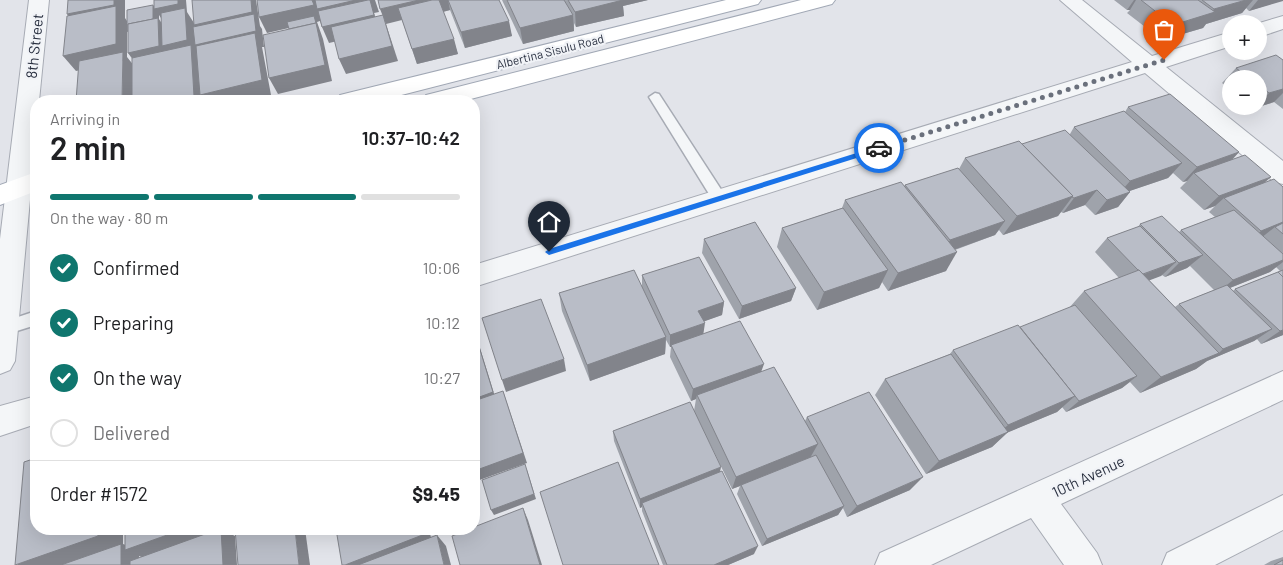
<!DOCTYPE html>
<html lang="en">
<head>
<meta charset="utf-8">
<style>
	body { margin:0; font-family:Barlow,sans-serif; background:#f6f6f6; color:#202124; height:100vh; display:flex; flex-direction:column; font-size:19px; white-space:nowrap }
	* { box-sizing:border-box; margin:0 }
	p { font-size:16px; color:#757577 }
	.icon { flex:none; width:28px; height:28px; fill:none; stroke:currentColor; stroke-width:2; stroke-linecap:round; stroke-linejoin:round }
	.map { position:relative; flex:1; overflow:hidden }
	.panel { position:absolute; left:30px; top:95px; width:450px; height:440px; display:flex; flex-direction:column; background:#fff; border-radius:20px; box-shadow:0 5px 20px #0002 }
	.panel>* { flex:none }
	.controls { position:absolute; left:1222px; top:15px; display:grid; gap:10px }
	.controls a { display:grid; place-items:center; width:45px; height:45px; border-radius:50%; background:#fff; box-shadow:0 5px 20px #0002; font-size:25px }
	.pin { position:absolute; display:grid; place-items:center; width:42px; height:42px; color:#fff; margin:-51px -21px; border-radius:50% 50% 50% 0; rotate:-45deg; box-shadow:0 0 5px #0007 }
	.pin .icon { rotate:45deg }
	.courier { position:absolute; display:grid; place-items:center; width:50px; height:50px; margin:-25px; border:4px solid #1a73e8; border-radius:50%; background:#fff; color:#222; box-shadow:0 1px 6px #0007 }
	.summary em { font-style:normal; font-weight:600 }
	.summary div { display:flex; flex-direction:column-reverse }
	.summary { display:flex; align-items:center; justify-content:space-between; height:85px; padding:0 20px }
	h1 { font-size:32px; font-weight:600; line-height:38px }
	.bar { display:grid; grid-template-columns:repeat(4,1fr); gap:8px 5px; align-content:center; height:60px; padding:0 20px }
	.bar i { height:6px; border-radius:4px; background:#e0e0e0 }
	.bar .on { background:#0f766e }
	.bar p { grid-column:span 4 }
	.line { display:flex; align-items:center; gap:12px; padding:0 20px; border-top:1px solid #e0e0e0 }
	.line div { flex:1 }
	ol { padding:0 20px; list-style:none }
	li { display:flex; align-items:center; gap:15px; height:55px }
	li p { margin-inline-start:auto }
	li .icon { padding:5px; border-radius:50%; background:#0f766e; color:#fff; stroke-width:4 }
	li:last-child { color:#757577 }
	li i { width:28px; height:28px; border:2px solid #e0e0e0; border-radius:50% }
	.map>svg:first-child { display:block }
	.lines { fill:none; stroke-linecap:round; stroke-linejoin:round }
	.lane-casing { stroke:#a7abb4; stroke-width:3 }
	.street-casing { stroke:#a7abb4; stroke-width:2 }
	.primary-casing { stroke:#a1a8b5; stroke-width:2 }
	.lane { fill:#f4f6f8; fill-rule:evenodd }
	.street { fill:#f4f6f8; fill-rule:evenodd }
	.primary { fill:#fff; fill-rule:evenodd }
	.wall { fill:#9fa3ab; fill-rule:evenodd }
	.shaded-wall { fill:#82848b; fill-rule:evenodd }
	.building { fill:#b9bdc7; stroke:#82848b }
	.route { fill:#1a73e8 }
	.done { stroke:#6a707c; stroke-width:5; stroke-dasharray:0 9 }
	.labels { text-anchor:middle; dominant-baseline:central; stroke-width:4.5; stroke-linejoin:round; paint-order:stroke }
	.far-street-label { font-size:12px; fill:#2a3141; stroke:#f1f3f7 }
	.street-label { font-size:15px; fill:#2a3141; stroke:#f1f3f7 }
</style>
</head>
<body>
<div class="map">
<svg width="1283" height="565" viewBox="0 0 1283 565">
	<rect width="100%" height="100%" fill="#e2e4ea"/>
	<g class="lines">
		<defs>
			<g id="lane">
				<polygon points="655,93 659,94 724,194 726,198 724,202 719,203 714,202 649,97"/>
				<polygon points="36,311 36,325 4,335 0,333 0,323"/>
			</g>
			<g id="street">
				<polygon points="29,0 49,0 39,101 36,101 36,135 15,361 10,370 0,374 0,239"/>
				<polygon points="1060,0 1082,0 1152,56 1231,32 1231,46 1166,67 1283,161 1283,184 1274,182 1145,73 474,287 474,265 1132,62"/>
				<polygon points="1283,16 1283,29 1259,37 1259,24 1256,24"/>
				<polygon points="1283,371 1283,400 1061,504 1097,553 1102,565 1064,565 1031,518 931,565 875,565 880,553"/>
				<polygon points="36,396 36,424 0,436 0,406"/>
				<polygon points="1283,495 1283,530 1215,565 1162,565 1167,553"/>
			</g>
			<g id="primary">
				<polygon points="726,0 761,0 758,4 378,101 337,101 340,95 348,93"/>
				<polygon points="801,0 835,0 832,4 463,101 423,101 426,95 434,93"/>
				<polygon points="36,172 36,191 0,205 0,185"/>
			</g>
		</defs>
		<use href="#lane" class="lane-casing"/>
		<use href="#street" class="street-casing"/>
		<use href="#primary" class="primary-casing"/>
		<use href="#lane" class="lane"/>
		<use href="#street" class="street"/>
		<use href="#primary" class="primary"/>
	</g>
	<g class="wall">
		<polygon points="378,0 499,0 512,36 465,48 450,10 443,12 458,54 417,64 402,20"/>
		<polygon points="502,0 648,0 623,6 624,16 576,27 574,23 574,31 523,44"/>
		<polygon points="1114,0 1283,0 1249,11 1246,8 1242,13 1206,24 1203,28 1162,40 1127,13 1130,10 1127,10"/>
		<polygon points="1283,60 1283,109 1274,102 1255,108 1252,106 1259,106 1259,79 1231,79 1231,90 1222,83 1236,68"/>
		<path d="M1128,107L1239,152L1232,160L1264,183L1283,187V335L1261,344L1257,339L1254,341L1207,361L1196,369L1140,393L1130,382L1122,388L1066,412L1062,407L1057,412L1008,432L992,447L926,474L875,395L885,379L950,354L953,350L1020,328L1069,308L1084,291L1119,278L1095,252L1107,238L1138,227L1140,224L1179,232L1181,230L1215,217L1209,212L1215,206L1204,210L1180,188L1187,181L1183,182L1173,173L1168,178L1129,191L1130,192L1118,207L1095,215L1085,205L1063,213L1061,212L1058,216L1003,235L999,230L995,235L955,250L946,271L888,291L882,282L879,288L817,310L777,247L782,228L842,208L845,200L904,186L905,185L959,169L965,158L1022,144L1070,134L1074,127L1125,112ZM1190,266L1214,290L1179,304L1175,307L1149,280L1162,275L1165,277L1187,268ZM1276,267L1280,271L1235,289L1233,291L1230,288L1270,272Z"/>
		<polygon points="704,239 796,288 791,301 739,319 702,253"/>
		<polygon points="642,275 724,302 722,315 704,321 703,334 761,372 805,421 807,417 910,490 847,517 843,508 838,515 762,546 737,494 740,486 732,489 694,411 696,399 691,401 670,357 671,347 670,347 666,340 665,354 590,381 562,311 559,293 642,286"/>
		<polygon points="613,431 720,472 754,554 728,565 663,565 642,511 642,507 640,508 614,441"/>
		<polygon points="1283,557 1283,565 1264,565 1271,561"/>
	</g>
	<g class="shaded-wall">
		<path d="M114,0H125V18L127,21L153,5L155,8L178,0H186L187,12L194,23L251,0H256L260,26L262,29L264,47H262L271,95L246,101H204V100V101H171L139,68L128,53L133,39L127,31V57L135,67L134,101H122L123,61L76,71L63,56L79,30L67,14ZM159,15L165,24L168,33L159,19ZM194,26L203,41L196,45Z"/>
		<polygon points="312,0 375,0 379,12 374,13 380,31 329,43 322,27 320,21 317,22 323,39 332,81 278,94 269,78 315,22 267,33 259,17"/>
		<polygon points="419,0 432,0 402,20 386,24 380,9"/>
		<polygon points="439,0 448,0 450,10 442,12"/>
		<polygon points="622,0 648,0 623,6 624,16 576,27 575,12"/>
		<polygon points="1134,0 1136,0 1130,10 1127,10"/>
		<polygon points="1246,0 1253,0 1242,13 1206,24 1203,28 1162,40 1173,25 1211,13 1214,9"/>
		<polygon points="1258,0 1283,0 1283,1 1249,11"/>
		<polygon points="383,15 398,61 346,74 339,59"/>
		<polygon points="573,15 574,31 523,44 520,28"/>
		<polygon points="509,21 512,36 465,48 461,32"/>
		<polygon points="454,39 458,54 417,64 412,49"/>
		<polygon points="1283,89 1283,93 1274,102 1255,108 1257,106 1259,106 1259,104 1269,93"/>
		<polygon points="1239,152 1225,167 1194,173 1187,181 1183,182 1197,167"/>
		<polygon points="1182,163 1168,178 1118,195 1130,181"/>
		<polygon points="1271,177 1255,191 1224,198 1215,206 1204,210 1219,196"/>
		<polygon points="1097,190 1085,205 1063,213 1074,198"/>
		<polygon points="1130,192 1118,207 1095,215 1107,200"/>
		<polygon points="1073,196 1058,216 1003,235 1017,216"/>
		<polygon points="1005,221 995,235 942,254 950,240"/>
		<polygon points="1283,222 1283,230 1275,227 1261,238 1245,245 1261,231"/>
		<polygon points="957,252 946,271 888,291 898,273"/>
		<polygon points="1203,255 1187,268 1165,277 1179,263"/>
		<polygon points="1283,260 1283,262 1270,272 1217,293 1233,280"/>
		<polygon points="1176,262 1161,276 1129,288 1142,275"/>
		<polygon points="888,270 879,288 817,310 824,292"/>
		<polygon points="796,288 791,301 739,319 742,306"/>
		<polygon points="724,302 722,315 697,324 698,311"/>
		<polygon points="705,323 703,336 671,345 671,347 670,347 670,335"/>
		<polygon points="474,329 497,403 474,412"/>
		<polygon points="1272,329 1254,341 1207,361 1196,369 1140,393 1161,377 1219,353 1223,349"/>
		<polygon points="1283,330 1283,335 1261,344 1280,331"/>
		<polygon points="666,337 665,354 590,381 587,365"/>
		<polygon points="564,359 566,371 506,392 502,380"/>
		<polygon points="764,364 760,375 697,395 696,399 691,401 693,389"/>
		<polygon points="1137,376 1122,388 1066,412 1079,401"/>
		<polygon points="503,391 527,463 474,482 474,471"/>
		<polygon points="1075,396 1057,412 992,439 1008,425"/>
		<polygon points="1008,432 992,447 926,474 939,461"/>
		<polygon points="818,444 810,458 741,485 740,486 732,489 736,477"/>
		<polygon points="721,467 719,477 642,503 642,507 640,508 640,499"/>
		<polygon points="527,470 536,499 494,515 491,510"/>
		<polygon points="923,477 910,490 847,517 857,506"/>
		<polygon points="844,506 838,515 762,546 767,539"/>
		<polygon points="523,508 528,520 542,565 540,565"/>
		<polygon points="98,529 123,529 123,544 131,547 184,529 235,529 227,532 235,536 237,565 223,565 149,560 139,556 139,565 16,565"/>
		<polygon points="295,529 305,529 310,565 299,565"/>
		<polygon points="424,529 429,529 432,542 373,565 345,565"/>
		<polygon points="437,535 446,546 451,565 444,565"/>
		<polygon points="758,546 754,554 728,565 714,565"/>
	</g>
	<g class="building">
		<polygon points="68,0 114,0 114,5 67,14"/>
		<polygon points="154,0 178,0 178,4 154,9"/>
		<polygon points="192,0 251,0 252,12 194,25"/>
		<polygon points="257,0 312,0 314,5 259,17"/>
		<polygon points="315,0 356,0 317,9"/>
		<polygon points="368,0 370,0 374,15 322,27 318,11"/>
		<polygon points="378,0 419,0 380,9"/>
		<polygon points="432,0 439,0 454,39 412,49 398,8"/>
		<polygon points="448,0 499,0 509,21 461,32"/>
		<polygon points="507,0 564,0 573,15 520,28"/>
		<polygon points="568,0 623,0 575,12"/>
		<polygon points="1141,0 1198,0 1215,12 1173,25"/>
		<polygon points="1202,0 1246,0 1214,9"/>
		<polygon points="153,5 153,19 128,24 128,31 127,31 127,10"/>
		<polygon points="116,6 116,44 63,56 67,16"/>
		<polygon points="185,8 187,40 162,46 161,13"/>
		<polygon points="254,14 256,31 195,45 193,27"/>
		<polygon points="383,15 392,46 339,59 331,27"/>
		<polygon points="314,16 316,23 289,29 287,22"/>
		<polygon points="158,18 159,46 128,53 128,24"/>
		<polygon points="316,23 325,65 269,78 263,35"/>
		<polygon points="255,33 262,80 200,95 196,46"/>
		<polygon points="191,45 194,96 171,101 132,101 132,58"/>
		<polygon points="123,52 122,101 76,101 79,61"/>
		<polygon points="1276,55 1283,60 1283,89 1269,93 1259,85 1259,79 1250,79 1236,68"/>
		<polygon points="1170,94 1239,152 1197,167 1128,107"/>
		<polygon points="1124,111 1182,163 1130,181 1074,127"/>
		<polygon points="1065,130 1130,192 1107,200 1097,190 1074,198 1072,197 1073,196 1022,144"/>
		<polygon points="1019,141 1073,196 1017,216 965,158"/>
		<polygon points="1245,155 1271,177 1219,196 1194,173"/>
		<polygon points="958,168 1005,221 950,240 905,185"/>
		<polygon points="1274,179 1283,187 1283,222 1261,231 1224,198"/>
		<polygon points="901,182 957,252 898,273 845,200"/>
		<polygon points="843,208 888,270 824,292 782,228"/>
		<polygon points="1234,210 1283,254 1283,260 1233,280 1181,230"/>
		<polygon points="1162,216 1203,255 1179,263 1140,224"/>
		<polygon points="755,222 796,288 742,306 704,239"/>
		<polygon points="1283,223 1283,234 1275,227"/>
		<polygon points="1140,226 1176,262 1143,274 1139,270 1138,270 1107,238"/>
		<polygon points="699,257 724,302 698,311 705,323 670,335 642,275"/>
		<polygon points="634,270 666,337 587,365 559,293"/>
		<polygon points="1139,270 1219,353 1161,377 1084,291"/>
		<polygon points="1283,270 1283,277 1278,272"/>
		<polygon points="1278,272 1283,277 1283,330 1280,331 1235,289"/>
		<polygon points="1227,285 1272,329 1223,349 1179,304"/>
		<polygon points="541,299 564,359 502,380 482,318"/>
		<polygon points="1075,305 1137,376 1079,401 1020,327"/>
		<polygon points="740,321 764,364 693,389 671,345"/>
		<polygon points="1018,325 1075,396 1008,425 953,350"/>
		<polygon points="474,330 493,392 474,399"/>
		<polygon points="951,354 1008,432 939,461 885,379"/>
		<polygon points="774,367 818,444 736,477 697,395"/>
		<polygon points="503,391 523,453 474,471 474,401"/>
		<polygon points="869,392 923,477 857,506 807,417"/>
		<polygon points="690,402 721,467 640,499 613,431"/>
		<polygon points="816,455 844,506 767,539 741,485"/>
		<polygon points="36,458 36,529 98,529 98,536 15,565 24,462"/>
		<polygon points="618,462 659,565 563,565 540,492"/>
		<polygon points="525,464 534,494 491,510 482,480"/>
		<polygon points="722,471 758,546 714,565 667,565 642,503"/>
		<polygon points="523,508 540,565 460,565 452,536 470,529 474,529 474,527"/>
		<polygon points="125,529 184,529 125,550"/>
		<polygon points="219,529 221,529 223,565 130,565 130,561"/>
		<polygon points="235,529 295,529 299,565 238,565"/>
		<polygon points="336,529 424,529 425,534 345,565 342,565"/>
		<polygon points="437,535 444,565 358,565"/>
		<polygon points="121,544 121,565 61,565"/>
		<polygon points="1283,560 1283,565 1274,565"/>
	</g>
	<polygon class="route" points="879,146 883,148 882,150 549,255 545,252 549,249"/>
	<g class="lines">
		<polyline class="done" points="879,148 1164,60"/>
	</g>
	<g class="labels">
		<g class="far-street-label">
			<text transform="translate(550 51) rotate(-14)">Albertina Sisulu Road</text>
		</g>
		<g class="street-label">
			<text transform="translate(34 46) rotate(-84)">8th Street</text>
			<text transform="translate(1088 476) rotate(-25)">10th Avenue</text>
		</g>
	</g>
</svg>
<div class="controls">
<a>+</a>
<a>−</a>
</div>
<div class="pin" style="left:1164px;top:60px;background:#ea580c"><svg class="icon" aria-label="bag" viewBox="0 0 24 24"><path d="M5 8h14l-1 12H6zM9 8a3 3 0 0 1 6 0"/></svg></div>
<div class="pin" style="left:549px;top:252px;background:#1f2937"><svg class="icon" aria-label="home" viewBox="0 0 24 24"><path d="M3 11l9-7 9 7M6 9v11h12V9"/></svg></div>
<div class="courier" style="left:879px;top:148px"><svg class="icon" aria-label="car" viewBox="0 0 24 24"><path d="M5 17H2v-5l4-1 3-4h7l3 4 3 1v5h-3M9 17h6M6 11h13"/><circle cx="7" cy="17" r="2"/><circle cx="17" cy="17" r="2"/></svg></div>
<section class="panel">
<div class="summary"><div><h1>2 min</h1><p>Arriving in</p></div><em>10:37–10:42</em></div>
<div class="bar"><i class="on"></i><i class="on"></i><i class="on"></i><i></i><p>On the way · 80 m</p></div>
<ol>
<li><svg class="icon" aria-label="check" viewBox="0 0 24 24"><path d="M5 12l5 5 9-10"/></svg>Confirmed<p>10:06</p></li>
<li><svg class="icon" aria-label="check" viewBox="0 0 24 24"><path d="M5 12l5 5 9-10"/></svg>Preparing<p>10:12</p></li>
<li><svg class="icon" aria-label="check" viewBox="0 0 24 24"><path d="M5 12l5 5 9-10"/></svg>On the way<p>10:27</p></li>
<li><i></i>Delivered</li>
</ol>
<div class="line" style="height:65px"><div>Order #1572</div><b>$9.45</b></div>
</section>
</div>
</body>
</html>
